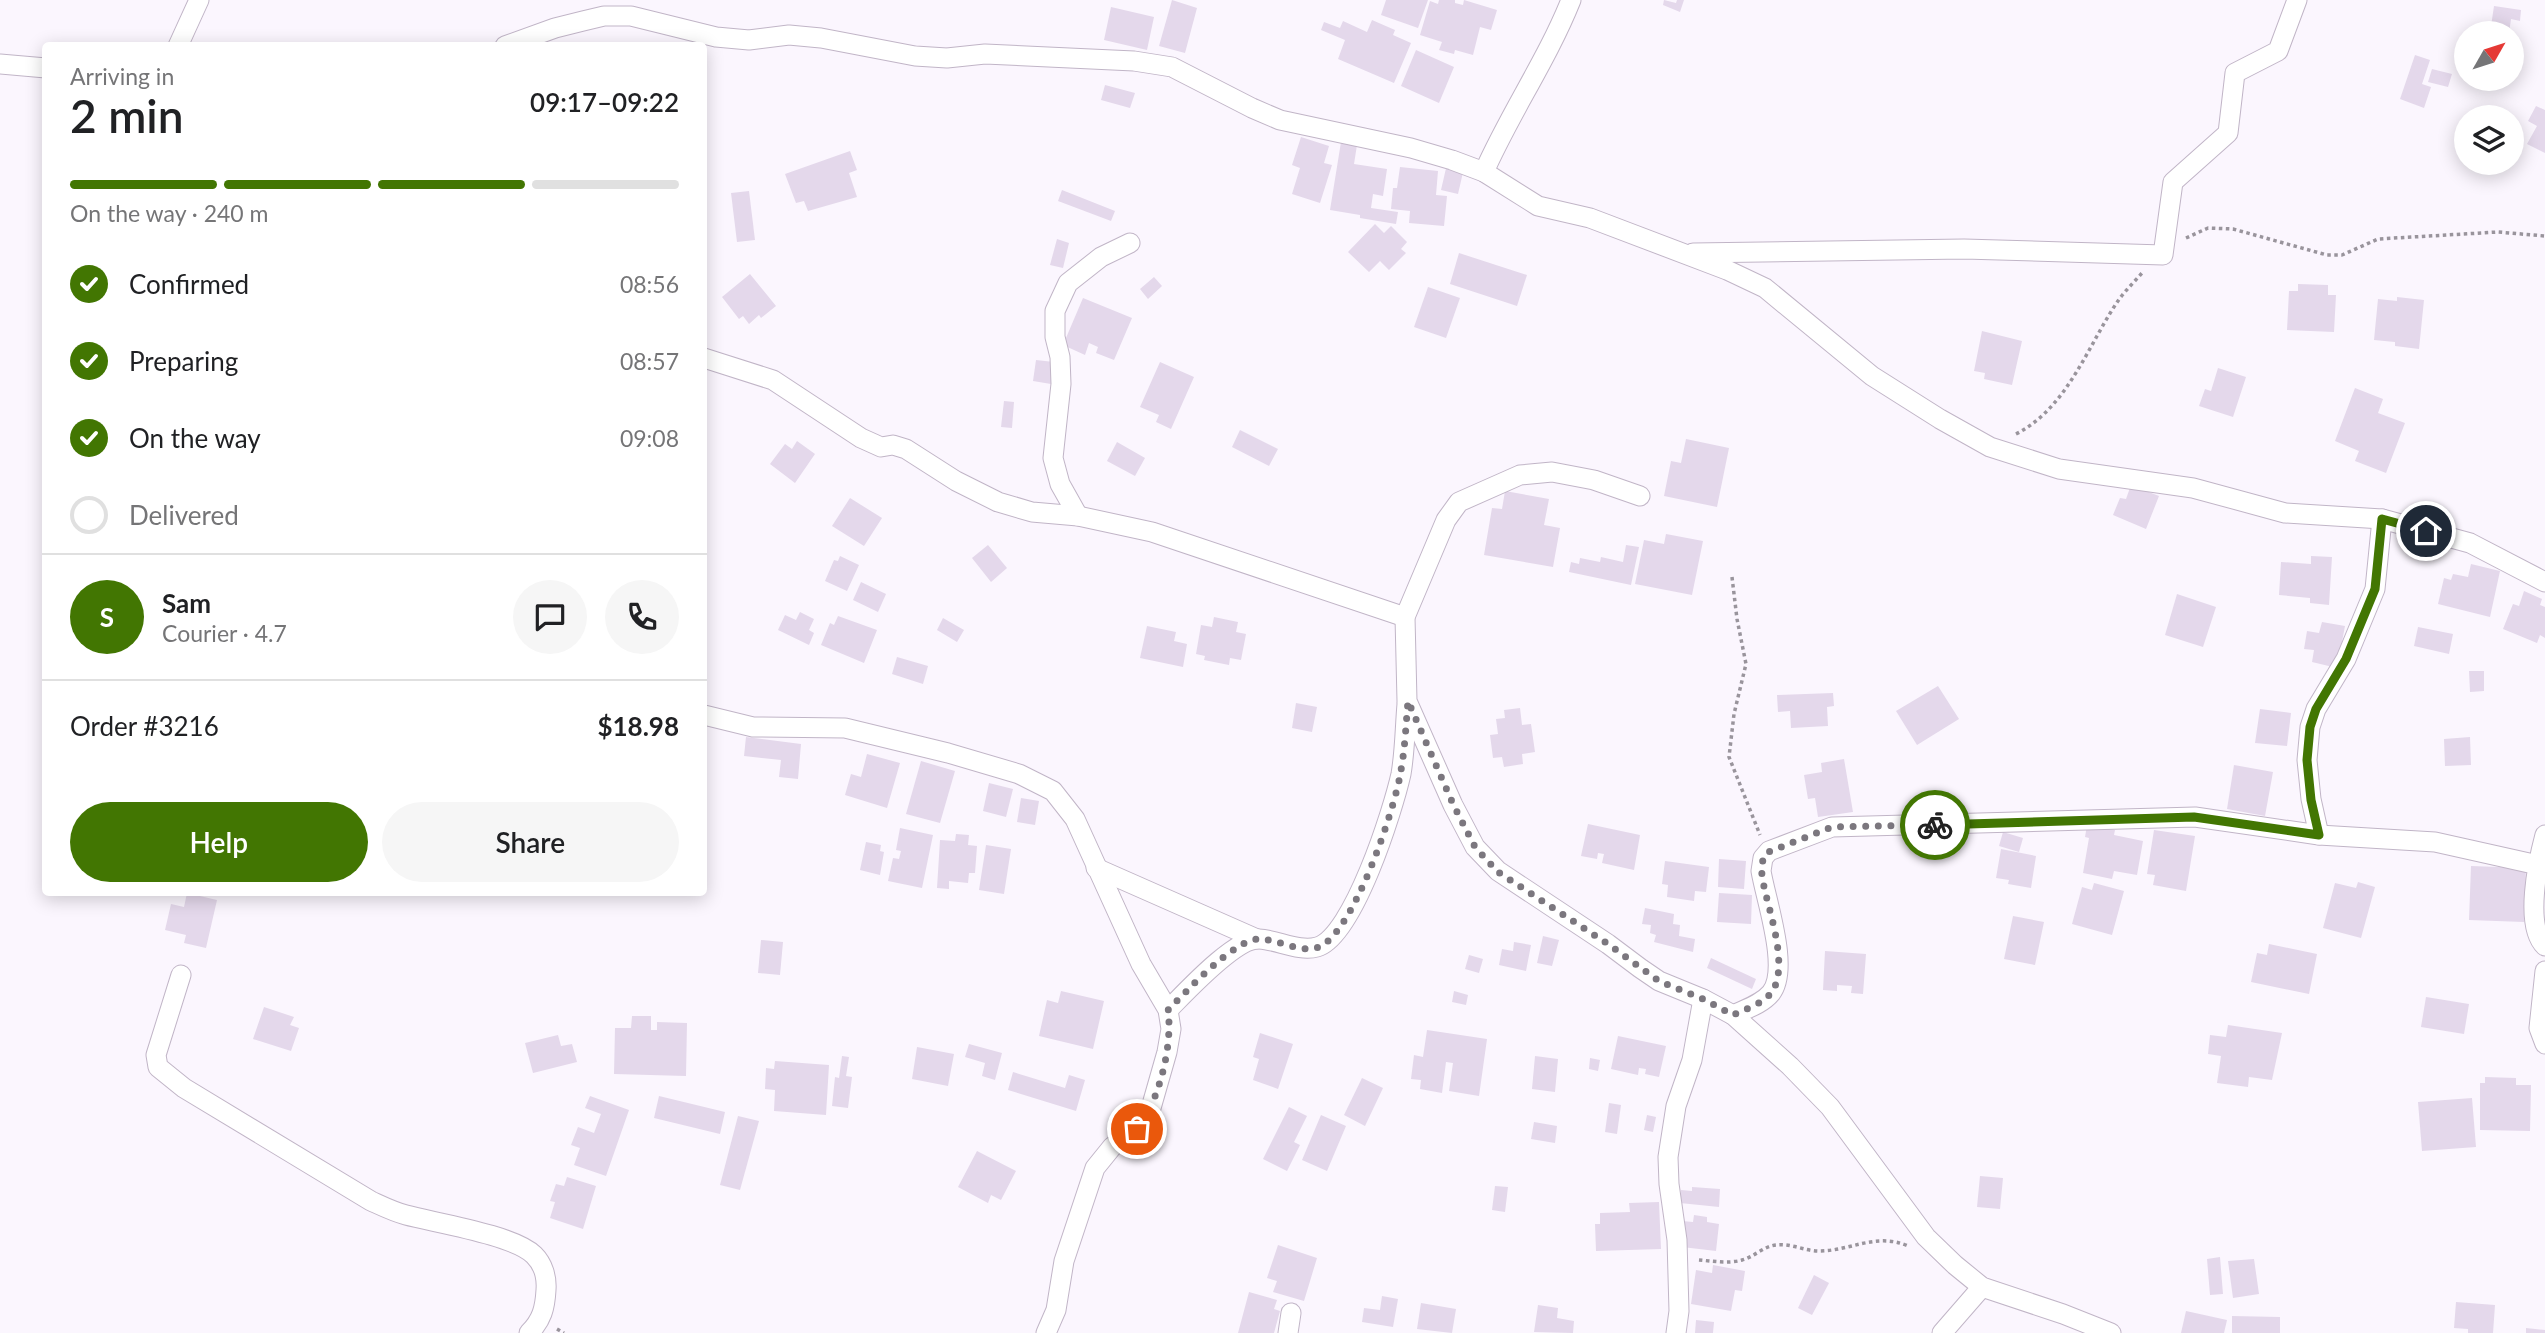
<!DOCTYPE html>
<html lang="en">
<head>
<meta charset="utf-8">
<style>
	body { margin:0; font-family:Lato,sans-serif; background:#f6f6f6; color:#202124; height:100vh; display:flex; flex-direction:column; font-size:26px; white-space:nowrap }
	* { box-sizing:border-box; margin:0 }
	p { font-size:23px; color:#757577 }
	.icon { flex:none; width:38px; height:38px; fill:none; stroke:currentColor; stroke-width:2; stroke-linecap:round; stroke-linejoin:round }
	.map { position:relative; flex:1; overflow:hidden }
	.details { position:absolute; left:42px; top:42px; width:665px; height:854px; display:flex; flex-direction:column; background:#fff; border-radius:7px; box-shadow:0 4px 18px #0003 }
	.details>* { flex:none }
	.needle { width:46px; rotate:51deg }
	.buttons { position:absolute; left:2454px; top:21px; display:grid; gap:14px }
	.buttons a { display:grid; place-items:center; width:70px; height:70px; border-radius:50%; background:#fff; box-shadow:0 4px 18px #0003; font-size:35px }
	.pin { position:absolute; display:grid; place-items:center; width:60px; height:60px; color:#fff; margin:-30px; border:4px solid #fff; border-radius:50%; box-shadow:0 2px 7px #0007 }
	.courier { position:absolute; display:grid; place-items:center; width:70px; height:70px; margin:-35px; border:5px solid #427602; border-radius:50%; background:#fff; color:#222; box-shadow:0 2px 9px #0007 }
	.head em { font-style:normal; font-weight:600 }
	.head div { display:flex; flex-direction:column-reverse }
	.head { display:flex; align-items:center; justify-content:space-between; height:119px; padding:0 28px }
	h1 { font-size:46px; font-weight:600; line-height:52px }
	.bar { display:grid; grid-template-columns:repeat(4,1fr); gap:10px 7px; align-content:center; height:84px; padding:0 28px }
	.bar i { height:9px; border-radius:5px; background:#e0e0e0 }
	.bar .on { background:#427602 }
	.bar p { grid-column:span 4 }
	.line { display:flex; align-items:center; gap:18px; padding:0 28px; border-top:2px solid #e0e0e0 }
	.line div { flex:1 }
	.round { display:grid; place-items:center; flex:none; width:74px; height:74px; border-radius:37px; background:#f6f6f6 }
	ol { padding:0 28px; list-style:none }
	li { display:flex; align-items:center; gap:21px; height:77px }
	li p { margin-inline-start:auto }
	li .icon { padding:7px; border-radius:50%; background:#427602; color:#fff; stroke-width:4 }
	li:last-child { color:#757577 }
	li i { width:38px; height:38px; border:4px solid #e0e0e0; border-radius:50% }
	.button { display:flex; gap:14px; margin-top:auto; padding:14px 28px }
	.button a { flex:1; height:80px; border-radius:42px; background:#427602; color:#fff; font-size:28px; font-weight:600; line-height:80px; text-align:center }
	.button a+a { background:#f6f6f6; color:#202124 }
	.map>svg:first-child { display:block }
	.building { fill:#e4d8eb }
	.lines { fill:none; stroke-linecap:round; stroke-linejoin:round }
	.street-casing { stroke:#c1b5c7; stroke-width:21 }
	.path { stroke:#99949c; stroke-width:3.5; stroke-dasharray:3.5 3.5; stroke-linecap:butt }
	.street { stroke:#fff; stroke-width:19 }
	.done { stroke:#7b777e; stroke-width:7; stroke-dasharray:0 12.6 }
	.route { stroke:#427602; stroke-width:9 }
</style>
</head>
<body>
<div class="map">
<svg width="2545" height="1333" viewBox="0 0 2545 1333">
	<rect width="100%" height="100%" fill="#fbf6fe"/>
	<g class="building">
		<polygon points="1172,0 1197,8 1185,53 1159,46"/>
		<polygon points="1386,0 1428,0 1418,28 1381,15"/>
		<polygon points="1439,0 1455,0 1455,3 1463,5 1464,0 1497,10 1491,30 1480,27 1473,55 1455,50 1454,54 1439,50 1442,42 1420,35 1430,1 1438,4"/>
		<polygon points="1664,0 1676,3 1677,0 1684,0 1680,12 1663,5"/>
		<polygon points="2494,6 2521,10 2520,21 2511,19 2509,33 2490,33"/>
		<polygon points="1111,7 1154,17 1147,50 1104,40"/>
		<polygon points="1372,20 1395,30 1393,35 1411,43 1394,83 1338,59 1345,40 1321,30 1324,22 1340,28 1343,21 1367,32"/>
		<polygon points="1416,50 1454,67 1439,103 1401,86"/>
		<polygon points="2415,55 2430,60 2422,84 2431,87 2424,108 2400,99"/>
		<polygon points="2432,69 2452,74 2448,87 2428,82"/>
		<polygon points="1105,85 1135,93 1130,108 1101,100"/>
		<polygon points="2536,106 2545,110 2545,153 2527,144 2537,126 2528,121"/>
		<polygon points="1301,137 1329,146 1324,163 1332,165 1320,203 1292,194 1300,168 1292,165"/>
		<polygon points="1341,142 1357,145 1354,164 1387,169 1383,196 1373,194 1371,208 1398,212 1396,224 1360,218 1360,215 1330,210"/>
		<polygon points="850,151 857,170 849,173 857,197 808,211 804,201 796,203 785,174"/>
		<polygon points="1447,164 1464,168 1458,194 1441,190"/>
		<polygon points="1400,167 1438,171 1436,195 1447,196 1444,226 1409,223 1410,211 1391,209 1393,188 1397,188"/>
		<polygon points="1062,190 1115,211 1111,221 1058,201"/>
		<polygon points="749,191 755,240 737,242 731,193"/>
		<polygon points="1375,224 1384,233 1391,226 1407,242 1401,249 1406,253 1389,270 1380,261 1369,272 1348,252"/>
		<polygon points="1057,239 1069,243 1063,268 1050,265"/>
		<polygon points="1459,253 1527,275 1517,306 1450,284"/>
		<polygon points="750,274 776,306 761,318 759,315 749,324 743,316 739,319 722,297"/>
		<polygon points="1154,277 1162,286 1148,299 1140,289"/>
		<polygon points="2298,284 2328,285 2328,295 2336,295 2334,332 2287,330 2289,291 2298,291"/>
		<polygon points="1428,287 1460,298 1446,338 1414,327"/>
		<polygon points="2397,297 2424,300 2419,349 2395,346 2395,342 2374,340 2378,299 2397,301"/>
		<polygon points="1083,298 1132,318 1114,360 1096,353 1098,347 1089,343 1085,355 1063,345"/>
		<polygon points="1982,331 2022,341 2012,385 1984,379 1985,373 1974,371"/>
		<polygon points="1036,360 1054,362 1051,384 1033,381"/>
		<polygon points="1160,362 1194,377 1171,429 1156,422 1159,415 1140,407"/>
		<polygon points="2218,368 2246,377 2233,417 2199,406 2205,389 2211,391"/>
		<polygon points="2355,388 2383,399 2378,413 2405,423 2386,473 2355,461 2359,451 2335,441"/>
		<polygon points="1004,401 1014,402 1012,428 1001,427"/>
		<polygon points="1240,430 1278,449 1269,466 1232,447"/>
		<polygon points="1686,439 1729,448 1717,507 1664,496 1671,461 1681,463"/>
		<polygon points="797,441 815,454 795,483 770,464 785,444 792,449"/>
		<polygon points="1117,442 1145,458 1135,476 1107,461"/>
		<polygon points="2131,485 2159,496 2146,529 2113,515 2120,498 2126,499"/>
		<polygon points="1505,491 1549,499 1544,525 1560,528 1553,567 1484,555 1492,508 1502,509"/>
		<polygon points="850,498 882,518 864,546 832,526"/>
		<polygon points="1666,534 1703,541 1692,595 1635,584 1644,540 1664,544"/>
		<polygon points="988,545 1007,568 991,582 972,558"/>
		<polygon points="1626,545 1639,547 1631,585 1569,572 1571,562 1579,564 1580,558 1600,562 1601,557 1623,562"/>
		<polygon points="840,556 859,565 847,591 825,581 834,560 838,561"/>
		<polygon points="2311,556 2332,557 2329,605 2310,603 2310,598 2279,595 2281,562 2311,564"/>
		<polygon points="2471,564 2500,571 2490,617 2438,604 2444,578 2451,580 2453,574 2468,577"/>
		<polygon points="861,582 886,594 878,612 853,600"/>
		<polygon points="2524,591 2542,599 2540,605 2545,607 2545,638 2540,635 2537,643 2503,629 2513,604 2519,606"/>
		<polygon points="2177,594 2216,607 2203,647 2165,635"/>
		<polygon points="800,612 814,619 809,630 814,633 809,645 778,630 785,615 796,620"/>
		<polygon points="838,616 877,630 864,663 821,645 830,623 834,625"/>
		<polygon points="1214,617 1238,622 1236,632 1246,634 1241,660 1230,658 1229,665 1204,660 1205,656 1196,654 1201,625 1212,627"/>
		<polygon points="943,618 964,630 957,642 937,630"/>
		<polygon points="2322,622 2345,626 2337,668 2312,662 2314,650 2304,649 2307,631 2319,633"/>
		<polygon points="1147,626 1176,632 1174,641 1187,644 1183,667 1140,658"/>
		<polygon points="2418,627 2453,634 2449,654 2414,646"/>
		<polygon points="897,657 928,666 923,684 892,674"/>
		<polygon points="2469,671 2484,671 2484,691 2470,692"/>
		<polygon points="1938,686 1959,719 1917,745 1896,711"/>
		<polygon points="1833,693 1834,706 1827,707 1828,726 1791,728 1790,711 1778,712 1777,695"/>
		<polygon points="1296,703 1317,707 1312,732 1292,728"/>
		<polygon points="1520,708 1522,725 1531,724 1535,752 1522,754 1523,764 1504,767 1502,757 1493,758 1490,735 1498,734 1496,719 1505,718 1504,710"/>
		<polygon points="2260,709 2291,713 2287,746 2255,743"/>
		<polygon points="746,737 801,744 798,779 779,777 781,760 744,756"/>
		<polygon points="2470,737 2471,765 2445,766 2444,739"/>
		<polygon points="867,754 900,763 887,808 845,795 851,774 861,777"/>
		<polygon points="1844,759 1853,812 1818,817 1815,798 1808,799 1804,775 1822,772 1821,763"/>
		<polygon points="921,761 955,771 940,823 906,814"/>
		<polygon points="2234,765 2273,772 2265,816 2227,809"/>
		<polygon points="989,783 1013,789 1006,817 983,811"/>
		<polygon points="1021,798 1039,801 1035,825 1017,822"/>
		<polygon points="1588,824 1640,835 1634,870 1602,863 1604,854 1598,853 1597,859 1581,856"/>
		<polygon points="2087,825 2115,830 2114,835 2143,841 2137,875 2114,871 2112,879 2083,873 2089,838 2085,837"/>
		<polygon points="900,828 933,835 922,888 888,881 893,858 899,859 901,851 896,850"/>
		<polygon points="2154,830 2195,836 2186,891 2153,885 2155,875 2147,874"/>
		<polygon points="2003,832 2023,838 2019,852 1999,846"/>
		<polygon points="956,834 969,835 968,845 977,846 975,873 969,873 968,883 949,881 949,889 937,888 940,840 955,841"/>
		<polygon points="866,842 881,845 880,851 884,852 880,875 860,870"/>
		<polygon points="986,845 1011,849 1004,894 979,890"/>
		<polygon points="2001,849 2036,856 2031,888 2008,884 2009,880 1996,878"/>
		<polygon points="1719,859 1746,861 1744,889 1718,887"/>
		<polygon points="1665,861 1709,867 1706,892 1695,891 1694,901 1667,897 1668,885 1662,884"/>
		<polygon points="2471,866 2526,868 2524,922 2469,920"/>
		<polygon points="2358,882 2375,887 2361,938 2323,928 2335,883 2356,888"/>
		<polygon points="2094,883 2124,891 2112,935 2072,924 2082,887 2092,890"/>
		<polygon points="187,893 217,900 206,948 184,943 186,935 165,930 171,904 184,907"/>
		<polygon points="1719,893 1752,895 1751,924 1717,922"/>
		<polygon points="1645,908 1674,914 1673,924 1680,925 1679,936 1695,939 1693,952 1654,942 1656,935 1650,933 1651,925 1642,924"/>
		<polygon points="2013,916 2044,922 2035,965 2004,959"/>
		<polygon points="1543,936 1559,940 1552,966 1537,963"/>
		<polygon points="761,940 783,942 780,975 758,973"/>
		<polygon points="1514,942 1531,945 1526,971 1499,965 1502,949 1513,951"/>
		<polygon points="2269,944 2317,954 2309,994 2251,982 2257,953 2267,955"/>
		<polygon points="1825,951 1866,954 1863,994 1851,993 1852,986 1837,985 1837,991 1823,990"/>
		<polygon points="1469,955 1483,959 1479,973 1465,969"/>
		<polygon points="1711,958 1756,979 1752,989 1707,968"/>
		<polygon points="1061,991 1104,1001 1093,1049 1039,1036 1047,1000 1058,1003"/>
		<polygon points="1454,991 1468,995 1466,1005 1452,1002"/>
		<polygon points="2426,997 2469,1004 2464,1034 2421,1027"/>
		<polygon points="264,1007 294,1017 290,1025 299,1028 291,1051 253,1039"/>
		<polygon points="632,1016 651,1016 651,1030 657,1030 657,1022 687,1023 686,1076 614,1074 615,1028 631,1028"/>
		<polygon points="2228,1025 2282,1033 2272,1080 2249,1077 2248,1087 2217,1083 2221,1056 2208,1054 2210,1035 2226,1037"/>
		<polygon points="1427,1030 1487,1039 1479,1096 1449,1091 1453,1063 1446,1062 1442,1093 1420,1089 1421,1080 1411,1079 1414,1055 1423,1057"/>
		<polygon points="1260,1033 1293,1044 1278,1089 1253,1080 1259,1059 1253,1057"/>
		<polygon points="558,1035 561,1046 572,1044 577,1062 533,1073 525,1043"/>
		<polygon points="1618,1036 1666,1046 1659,1077 1645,1074 1646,1069 1639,1068 1638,1075 1611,1069"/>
		<polygon points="969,1044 1002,1053 995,1080 982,1076 985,1063 965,1057"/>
		<polygon points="917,1047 954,1054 948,1086 912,1079"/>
		<polygon points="842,1056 849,1057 846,1076 852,1077 848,1108 832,1106 835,1077 839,1078"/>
		<polygon points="1535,1056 1558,1059 1555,1092 1532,1089"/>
		<polygon points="1590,1058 1600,1060 1598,1071 1589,1069"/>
		<polygon points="775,1061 829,1065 826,1115 774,1111 775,1090 765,1089 766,1068 774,1069"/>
		<polygon points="1013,1072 1065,1088 1069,1075 1085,1080 1076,1111 1008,1090"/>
		<polygon points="2485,1077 2516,1078 2516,1085 2531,1085 2530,1131 2480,1130 2480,1083 2485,1083"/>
		<polygon points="1362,1078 1383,1088 1365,1126 1344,1115"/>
		<polygon points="590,1096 629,1110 606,1176 574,1165 580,1148 571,1145 578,1127 594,1133 601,1114 585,1108"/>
		<polygon points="659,1096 725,1112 720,1134 654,1118"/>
		<polygon points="2472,1098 2476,1147 2422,1151 2418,1102"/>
		<polygon points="1609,1103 1621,1105 1617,1134 1605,1132"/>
		<polygon points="1289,1107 1307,1116 1294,1142 1300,1145 1287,1171 1263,1159"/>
		<polygon points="1321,1115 1346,1126 1327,1171 1302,1160"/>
		<polygon points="1647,1115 1656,1117 1653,1132 1644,1130"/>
		<polygon points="738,1116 759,1121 740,1190 720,1185"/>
		<polygon points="1534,1122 1557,1126 1555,1143 1531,1139"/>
		<polygon points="977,1151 1016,1171 1001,1200 991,1195 988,1203 958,1187"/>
		<polygon points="1980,1176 2003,1178 2000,1209 1977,1207"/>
		<polygon points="567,1177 596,1186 583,1229 550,1218 555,1202 550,1201 556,1184 564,1186"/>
		<polygon points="1495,1186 1508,1187 1505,1212 1492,1210"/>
		<polygon points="1692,1187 1720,1189 1719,1207 1680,1203 1681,1190 1692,1191"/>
		<polygon points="1659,1202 1661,1249 1596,1251 1595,1224 1600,1224 1600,1213 1630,1212 1629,1203"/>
		<polygon points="1694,1215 1707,1217 1707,1222 1719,1224 1716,1251 1682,1247 1682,1221 1693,1222"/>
		<polygon points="1278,1245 1317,1258 1304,1301 1273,1292 1277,1281 1267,1278"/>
		<polygon points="2220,1257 2223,1294 2210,1295 2207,1259"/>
		<polygon points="2254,1259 2259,1294 2233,1298 2228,1261"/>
		<polygon points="1713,1265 1745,1271 1742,1291 1735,1290 1731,1311 1691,1304 1696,1270 1712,1273"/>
		<polygon points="1814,1275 1829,1283 1812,1315 1798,1308"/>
		<polygon points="1249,1292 1277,1300 1274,1309 1280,1311 1274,1333 1238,1333"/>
		<polygon points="1382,1296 1398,1299 1393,1327 1362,1322 1364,1308 1380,1310"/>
		<polygon points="2456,1302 2495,1305 2493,1333 2468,1333 2468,1329 2454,1328"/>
		<polygon points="1421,1303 1456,1309 1452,1333 1417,1329"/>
		<polygon points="1538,1305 1558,1308 1557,1318 1574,1321 1573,1333 1534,1332"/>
		<polygon points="2186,1311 2227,1320 2224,1333 2181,1333"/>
		<polygon points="2232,1316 2280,1317 2280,1333 2232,1333"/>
		<polygon points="1696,1320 1714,1322 1713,1333 1695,1333"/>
		<polygon points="2526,1328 2545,1330 2545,1333 2526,1333"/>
	</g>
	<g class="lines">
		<defs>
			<g id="street">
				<polyline points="178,46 199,0"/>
				<polyline points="505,46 555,28 583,21 604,16 631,16 716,37 749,40 789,35 821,38 915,56 947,58 985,54 1134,61 1172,67 1252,108 1280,120 1411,148 1452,160 1484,172 1538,206 1590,218 1727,270 1765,288 1872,376 1940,419 1990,447 2059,469 2193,488 2285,513 2382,519 2470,543 2545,582"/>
				<polyline points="0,64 46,68"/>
				<path d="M1484,172C1510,113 1547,60 1571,0"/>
				<polyline points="1693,253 1964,249 2163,255 2173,182 2228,133 2235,73 2278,51 2297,0"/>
				<polyline points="704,358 773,380 861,438 881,447 893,445 906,449 956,481 998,502 1032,512 1078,516 1152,532 1405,617"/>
				<polyline points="1640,496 1594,480 1552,472 1520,475 1459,502 1446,520 1405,617 1407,701 1453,805 1475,847 1498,871 1608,944 1640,968 1659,981 1703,999 1733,1015 1790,1066 1830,1107 1926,1237 1955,1265 1982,1287 2063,1314 2111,1333"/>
				<polyline points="1078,516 1060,484 1053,458 1061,384 1060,357 1055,337 1055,311 1068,283 1101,257 1130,243"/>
				<polyline points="704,715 753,727 845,728 948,753 1019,774 1053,791 1075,819 1141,964 1168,1010 1171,1029 1167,1052 1151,1108 1137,1129 1112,1147 1095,1168 1064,1261 1056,1310 1046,1333"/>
				<polyline points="2319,835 2311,799 2307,760 2310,727 2316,709 2346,659 2375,589 2382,519"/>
				<path d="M2545,835C2538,861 2524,926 2545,946"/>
				<polyline points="1096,868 1257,939"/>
				<polyline points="2545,971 2539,1028 2545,1044"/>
				<path d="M181,975L156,1055L158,1067L184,1088L371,1201C382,1206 394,1212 406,1215C436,1223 514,1235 534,1255C543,1264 547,1277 546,1290C545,1308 542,1320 529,1333"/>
				<path d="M1168,1010C1185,993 1235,938 1259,939C1278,940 1299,952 1317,947C1353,937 1393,810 1401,774C1405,751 1405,727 1407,704"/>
				<path d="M1733,1015C1746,1009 1762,1004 1771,993C1790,969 1766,901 1761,871L1763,858L1769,851L1832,827L2195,817L2319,835L2435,842L2538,865"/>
				<polyline points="1288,1333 1291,1313"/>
				<polyline points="1676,1333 1679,1311 1677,1240 1669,1184 1668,1157 1676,1106 1692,1060 1703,999"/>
				<polyline points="1942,1333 1982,1287"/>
			</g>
		</defs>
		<use href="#street" class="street-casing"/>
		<g class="path">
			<polyline points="2186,238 2208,228 2233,229 2327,255 2342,255 2378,239 2498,232 2545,236"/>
			<path d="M2016,434C2069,407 2089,342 2120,298C2127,289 2135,281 2142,273"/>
			<polyline points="1732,577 1737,619 1746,664 1734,714 1729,757 1760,835"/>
			<path d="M1699,1260C1712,1261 1729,1264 1742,1260C1754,1257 1764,1246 1776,1245C1790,1243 1805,1251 1819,1251C1851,1251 1876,1232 1908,1246"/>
			<polyline points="557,1329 564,1333"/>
		</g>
		<use href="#street" class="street"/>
	</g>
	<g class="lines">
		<path class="done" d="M1137,1129C1159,1102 1173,1045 1168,1010C1185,993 1234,939 1259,939C1277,939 1297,952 1316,948C1352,939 1396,806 1401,770C1405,748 1406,724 1408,701L1453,804L1475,847L1498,872L1608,944L1659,981L1703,999L1733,1015C1746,1009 1762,1004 1771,993C1789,970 1771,917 1765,891C1762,878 1759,865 1766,853L1832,827L1935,825"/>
		<polyline class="route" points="1935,825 2194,817 2319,835 2311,800 2307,760 2310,727 2316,709 2346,659 2375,589 2382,519 2426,531"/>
	</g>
</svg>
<div class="buttons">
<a><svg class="needle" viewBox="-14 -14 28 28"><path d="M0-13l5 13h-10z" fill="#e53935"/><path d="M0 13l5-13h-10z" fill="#757577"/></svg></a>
<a><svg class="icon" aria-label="layers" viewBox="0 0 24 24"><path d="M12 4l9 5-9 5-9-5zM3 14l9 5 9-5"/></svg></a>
</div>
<div class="pin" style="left:1137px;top:1129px;background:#ea580c"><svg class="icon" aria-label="bag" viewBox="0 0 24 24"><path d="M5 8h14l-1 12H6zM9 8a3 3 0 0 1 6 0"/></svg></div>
<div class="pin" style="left:2426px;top:531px;background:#1f2937"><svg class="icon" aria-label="home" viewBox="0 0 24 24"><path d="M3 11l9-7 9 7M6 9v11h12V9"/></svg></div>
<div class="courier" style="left:1935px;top:825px"><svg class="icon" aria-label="bike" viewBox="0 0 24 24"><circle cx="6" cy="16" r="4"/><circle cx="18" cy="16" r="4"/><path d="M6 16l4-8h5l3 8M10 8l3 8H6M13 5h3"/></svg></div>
<section class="details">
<div class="head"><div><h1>2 min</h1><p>Arriving in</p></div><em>09:17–09:22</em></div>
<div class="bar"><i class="on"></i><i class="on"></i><i class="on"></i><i></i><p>On the way · 240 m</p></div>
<ol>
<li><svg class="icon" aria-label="check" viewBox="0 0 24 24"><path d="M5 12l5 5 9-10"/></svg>Confirmed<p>08:56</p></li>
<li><svg class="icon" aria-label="check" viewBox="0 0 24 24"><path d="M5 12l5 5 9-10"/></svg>Preparing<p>08:57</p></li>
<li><svg class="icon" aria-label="check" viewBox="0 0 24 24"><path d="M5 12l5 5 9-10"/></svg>On the way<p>09:08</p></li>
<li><i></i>Delivered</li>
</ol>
<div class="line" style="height:126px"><b class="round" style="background:#427602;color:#fff">S</b><div><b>Sam</b><p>Courier · 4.7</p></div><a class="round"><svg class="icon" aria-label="chat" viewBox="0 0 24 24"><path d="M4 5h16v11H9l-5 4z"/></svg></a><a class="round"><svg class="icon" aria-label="phone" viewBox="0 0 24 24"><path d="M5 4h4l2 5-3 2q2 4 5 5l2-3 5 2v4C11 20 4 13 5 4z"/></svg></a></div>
<div class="line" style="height:91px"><div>Order #3216</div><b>$18.98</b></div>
<div class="button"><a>Help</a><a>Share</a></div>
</section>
</div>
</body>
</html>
